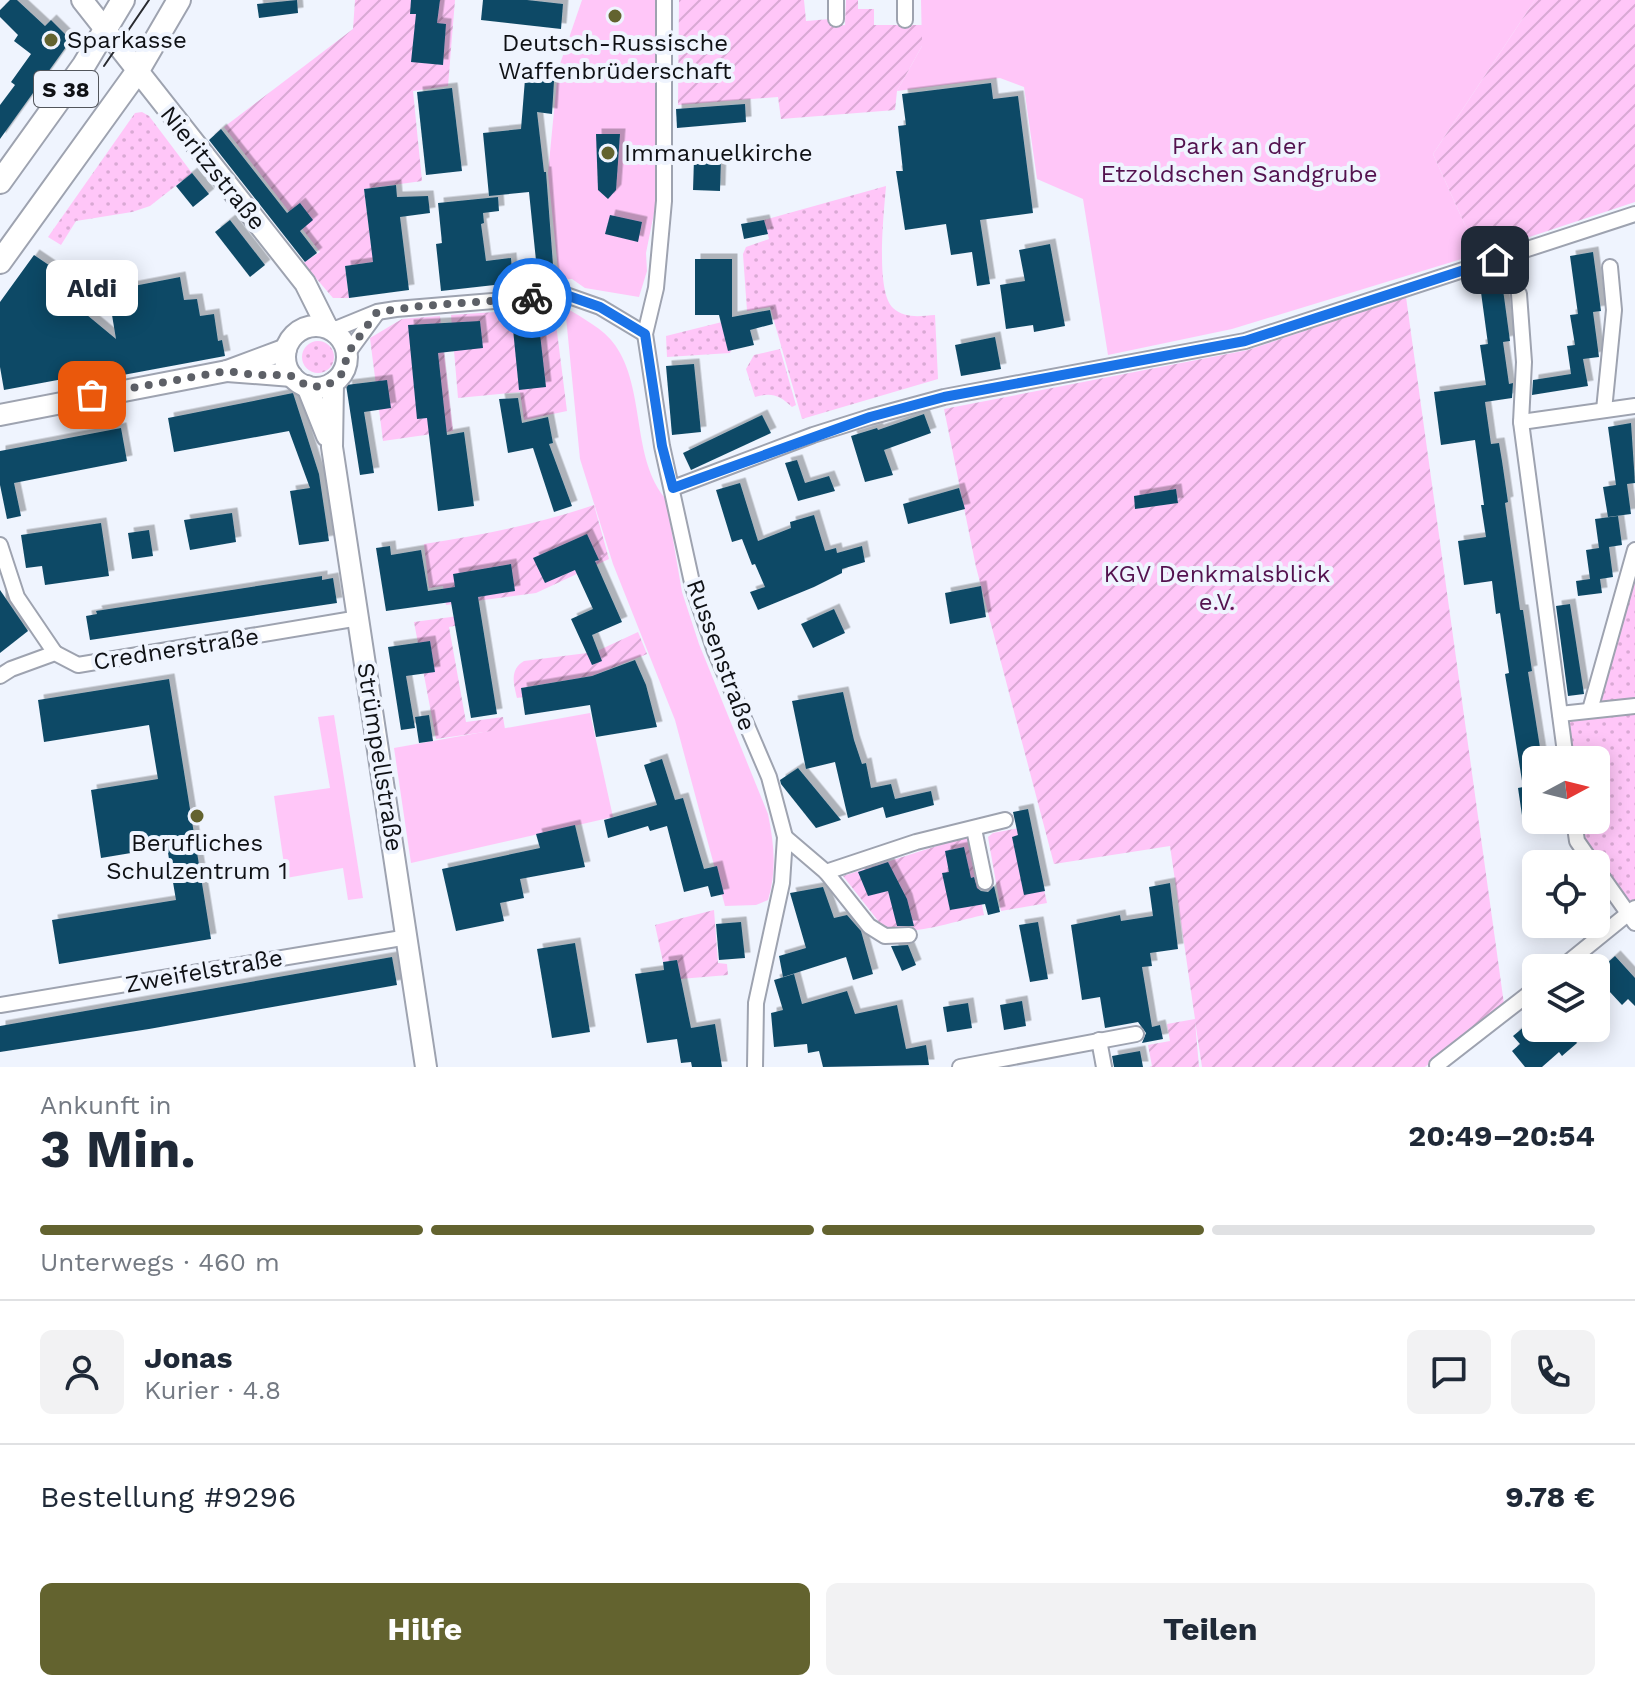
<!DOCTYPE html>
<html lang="de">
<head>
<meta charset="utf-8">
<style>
	body { margin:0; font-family:"Work Sans",sans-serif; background:#f2f2f3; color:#1f2937; height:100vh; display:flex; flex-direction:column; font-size:30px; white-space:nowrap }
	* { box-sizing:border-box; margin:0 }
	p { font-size:26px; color:#747a83 }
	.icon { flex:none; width:44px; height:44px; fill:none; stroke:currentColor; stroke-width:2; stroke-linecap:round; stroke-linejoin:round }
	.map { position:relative; height:1067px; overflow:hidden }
	.sheet { display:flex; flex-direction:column; background:#fff; flex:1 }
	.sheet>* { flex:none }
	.needle { width:52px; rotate:83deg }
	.buttons { position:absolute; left:1522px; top:746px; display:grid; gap:16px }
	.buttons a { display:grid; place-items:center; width:88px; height:88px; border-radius:12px; background:#fff; box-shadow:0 4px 20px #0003; font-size:40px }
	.pin { position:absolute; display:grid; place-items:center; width:68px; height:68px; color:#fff; margin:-34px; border-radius:16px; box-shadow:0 4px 12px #0006 }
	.courier { position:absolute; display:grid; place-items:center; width:80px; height:80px; margin:-40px; border:6px solid #1a73e8; border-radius:50%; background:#fff; color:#222; box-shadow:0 2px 10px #0007 }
	.bubble { position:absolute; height:56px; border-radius:12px; background:#fff; box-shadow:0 4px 20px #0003; font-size:26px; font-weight:700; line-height:56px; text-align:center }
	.overview em { font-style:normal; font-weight:700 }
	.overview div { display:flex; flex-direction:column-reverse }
	.overview { display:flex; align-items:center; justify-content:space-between; height:136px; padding:0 40px }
	h1 { font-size:52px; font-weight:700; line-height:60px }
	.bar { display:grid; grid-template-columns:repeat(4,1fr); gap:12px 8px; align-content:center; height:96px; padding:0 40px }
	.bar i { height:10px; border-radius:6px; background:#e0e1e3 }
	.bar .active { background:#63632f }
	.bar p { grid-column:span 4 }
	.line { display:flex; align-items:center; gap:20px; padding:0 40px; border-top:2px solid #e0e1e3 }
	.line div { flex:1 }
	.round { display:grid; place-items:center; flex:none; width:84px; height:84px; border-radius:12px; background:#f2f2f3 }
	.button { display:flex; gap:16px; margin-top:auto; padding:16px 40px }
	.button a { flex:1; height:92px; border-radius:12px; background:#63632f; color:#fff; font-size:32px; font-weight:700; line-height:92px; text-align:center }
	.button a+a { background:#f2f2f3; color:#1f2937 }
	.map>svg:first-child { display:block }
	.grass { fill:url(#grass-dots) }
	.park { fill:#ffc6f8 }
	.garden { fill:url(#garden-furrows) }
	.building { fill:#114a66; filter:url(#shadow) }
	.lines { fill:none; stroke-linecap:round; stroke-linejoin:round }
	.street-casing { stroke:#9ea3b0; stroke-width:18 }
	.secondary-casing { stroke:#9ea3b0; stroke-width:24 }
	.primary-casing { stroke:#9ea3b0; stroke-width:26 }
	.street { stroke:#fff; stroke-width:14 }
	.secondary { stroke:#fff; stroke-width:20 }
	.primary { stroke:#fff; stroke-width:22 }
	.tram { stroke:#292b30; stroke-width:2 }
	.done { stroke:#5d6067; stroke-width:8; stroke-dasharray:0 14.4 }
	.route { stroke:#1a73e8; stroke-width:10 }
	.poi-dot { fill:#63632f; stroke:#eff4fe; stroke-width:3 }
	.labels { text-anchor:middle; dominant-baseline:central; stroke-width:8; stroke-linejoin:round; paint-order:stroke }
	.shield { fill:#eff4fe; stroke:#52555b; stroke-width:2 }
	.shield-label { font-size:22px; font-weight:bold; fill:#0f1115 }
	.poi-label { font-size:24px; fill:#0f1115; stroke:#eff4fe; text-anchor:start }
	.park-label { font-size:24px; fill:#53124f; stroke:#eff4fe }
	.street-label { font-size:24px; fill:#0f1115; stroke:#eff4fe }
</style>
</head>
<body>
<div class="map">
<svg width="1635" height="1067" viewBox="0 0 1635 1067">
	<defs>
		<pattern id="grass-dots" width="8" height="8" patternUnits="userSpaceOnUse" patternTransform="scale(2)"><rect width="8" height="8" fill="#ffc6f8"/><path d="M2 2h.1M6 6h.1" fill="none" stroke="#d9a9d4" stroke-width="1.8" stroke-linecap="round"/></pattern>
		<pattern id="garden-furrows" width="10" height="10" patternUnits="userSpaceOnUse" patternTransform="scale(2)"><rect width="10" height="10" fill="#ffc6f8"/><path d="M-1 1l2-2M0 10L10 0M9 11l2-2" fill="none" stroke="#d9a9d4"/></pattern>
		<filter id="shadow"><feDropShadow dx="5.5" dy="-5.5" stdDeviation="0" flood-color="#0004"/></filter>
	</defs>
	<rect width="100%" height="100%" fill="#eff4fe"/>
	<g class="grass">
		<polygon points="142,112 149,116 192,173 150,206 132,212 76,221 61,245 48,237 135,113"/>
		<path d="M886,186C884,212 875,291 893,308C905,319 921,316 935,315L938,379L802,419L770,307L747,311L743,254L746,247L769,239L764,220Z"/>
		<polygon points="746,316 730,353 667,357 666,336"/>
		<circle cx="318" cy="357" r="16"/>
		<path d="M780,349L796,405L792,407C780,395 771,392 755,397L746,369L754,355Z"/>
		<polygon points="1635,550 1635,908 1628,915 1596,868 1574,820 1596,820 1596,760 1566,760 1560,714 1590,709"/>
	</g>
	<g class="park">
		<polygon points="582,0 655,0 658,193 646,253 647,271 639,297 585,288 572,279 559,279 548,173 558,70"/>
		<polygon points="921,0 1535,0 1433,154 1478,254 1232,329 1108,355 1083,199 1037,179 1024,87 1000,78 897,91 922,46"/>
		<path d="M565,307C582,318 604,329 615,345C646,389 631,459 666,499L682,592L699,644L768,814C774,843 777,871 768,900L756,905L725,906L675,720L613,564L580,459Z"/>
		<polygon points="590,713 613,817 411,863 394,748"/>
		<polygon points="334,715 363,898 348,900 343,868 286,878 274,796 330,788 318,717"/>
	</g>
	<g class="garden">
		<polygon points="355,0 455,0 448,86 413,91 422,181 364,189 371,245 381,261 345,266 349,298 333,298 303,263 320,252 224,127 353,29"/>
		<polygon points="679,0 804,0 806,21 830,19 831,26 845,25 846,0 858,0 858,9 874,9 874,25 922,25 922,46 897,91 895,110 781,119 778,97 678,105"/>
		<polygon points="1535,0 1635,0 1635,202 1478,254 1433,154"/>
		<polygon points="1406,297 1504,1004 1425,1067 1202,1067 1195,1021 1199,1067 1149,1067 1152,1066 1148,1045 1170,1041 1167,1024 1195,1019 1170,846 1054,864 976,567 944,409 1248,350"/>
		<polygon points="554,308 567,411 524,420 520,392 458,398 451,315"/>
		<polygon points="440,316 453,431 383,441 370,338 402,319"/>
		<path d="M594,505L609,559L536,593L446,605L443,586L429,588L424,544C483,535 538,524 594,505Z"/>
		<polygon points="473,614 474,622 449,627 466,722 503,717 505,729 436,739 414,622"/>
		<path d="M638,632L647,654L592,676L521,688L523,697L517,698C514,684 509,670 524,661L595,652Z"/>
		<polygon points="1030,826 1047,903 1001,911 988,837 993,833"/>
		<path d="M968,836L984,915C958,920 906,939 883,927L843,876Z"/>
		<polygon points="714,910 718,963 727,964 728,975 680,979 677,960 663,962 655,925"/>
	</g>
	<g class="building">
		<polygon points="10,0 17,0 45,26 51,20 71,40 0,139 0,105 15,85 11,82 31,54 14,41 18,35 0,17 0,10"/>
		<polygon points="297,0 298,13 259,18 257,4"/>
		<polygon points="411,0 440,0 437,23 446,24 443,65 411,62 416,14 410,14"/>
		<polygon points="483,0 527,0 563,4 561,29 481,20"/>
		<polygon points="525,79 554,81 552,114 537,112 544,172 546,172 554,278 538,280 529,192 489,196 483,133 521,129"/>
		<polygon points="991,83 993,99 1018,96 1033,213 980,220 990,284 977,286 972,252 951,255 946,224 905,230 896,171 903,171 898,126 906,125 902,94"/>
		<polygon points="452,88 462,171 426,175 417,92"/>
		<polygon points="745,104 746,122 677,128 676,109"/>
		<polygon points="221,129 287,213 300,203 313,220 300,231 317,253 305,262 209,140"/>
		<polygon points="596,134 620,134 616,190 608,199 598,190"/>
		<polygon points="694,158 721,158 720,191 693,190"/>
		<polygon points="192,173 209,194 193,207 176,186"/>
		<polygon points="396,185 397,197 428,196 430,213 400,217 409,290 349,298 345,266 373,262 364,189"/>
		<polygon points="498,197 499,211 483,213 484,223 481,224 486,261 511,258 513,283 441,291 436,244 442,243 438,203"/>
		<polygon points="610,215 642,222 638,242 605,234"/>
		<polygon points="230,220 265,265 250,277 215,232"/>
		<polygon points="764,220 768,234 744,239 741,224"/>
		<polygon points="1050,244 1065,326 1034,332 1033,325 1006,329 1000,285 1025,281 1019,250"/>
		<polygon points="1593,252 1601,311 1593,312 1599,357 1583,359 1588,386 1532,395 1533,380 1571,374 1567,346 1575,345 1570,315 1578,314 1570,256"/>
		<polygon points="34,255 68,278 60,289 84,305 81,310 116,339 108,291 180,277 184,300 197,299 200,316 214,314 218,341 222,340 225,356 123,375 122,368 4,390 0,367 0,302"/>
		<polygon points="695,259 732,259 732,317 770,310 773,324 750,330 754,345 728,351 719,315 695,315"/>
		<polygon points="1502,282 1510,341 1503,342 1509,384 1513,383 1512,398 1485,402 1491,444 1499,443 1502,461 1508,502 1505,503 1520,610 1523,610 1532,671 1528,672 1542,760 1536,760 1536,820 1523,822 1518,788 1523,787 1505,674 1509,673 1500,613 1496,614 1492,581 1464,585 1458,541 1486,537 1481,505 1484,505 1475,440 1441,445 1434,392 1486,385 1480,345 1488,344 1480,285"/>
		<polygon points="538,316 546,387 519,390 512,319"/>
		<polygon points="480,321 483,348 438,353 447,435 464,432 474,506 438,511 427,418 417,419 408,325"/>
		<polygon points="995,337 1001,369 961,376 955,345"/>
		<polygon points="694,364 701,432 672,435 666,366"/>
		<polygon points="387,380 391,408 364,412 374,473 360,475 346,385"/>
		<polygon points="293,393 319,474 329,541 299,545 290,491 310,488 289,431 174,452 168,418"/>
		<polygon points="518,398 522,423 548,417 553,443 549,444 572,506 554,512 533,448 508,453 499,399"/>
		<polygon points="924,414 931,433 884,450 893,475 865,482 851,436 877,428 878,430"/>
		<polygon points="762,415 771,433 691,470 683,453"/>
		<polygon points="1631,423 1635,483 1627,484 1631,514 1608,517 1603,487 1616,485 1608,427"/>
		<polygon points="121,428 127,461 14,483 21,516 7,519 0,485 0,451"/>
		<polygon points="797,460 805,483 829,476 835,491 798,501 785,463"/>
		<polygon points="740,483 758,541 791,528 790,522 814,515 825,551 836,548 837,553 862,546 865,562 842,569 842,573 814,587 758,610 750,592 765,587 755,564 752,565 742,539 732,542 716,490"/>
		<polygon points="959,488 965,509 908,524 903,504"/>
		<polygon points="1176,489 1178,503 1135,509 1134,496"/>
		<polygon points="232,513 236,542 190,550 184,520"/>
		<polygon points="1618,516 1622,545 1609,547 1613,577 1600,579 1602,593 1578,596 1576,581 1590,579 1586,550 1599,548 1595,519"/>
		<polygon points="101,523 109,576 45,585 42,566 26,568 21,535"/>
		<polygon points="149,530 153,556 132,559 128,533"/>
		<polygon points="587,534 599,560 595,561 622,622 592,635 602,661 592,665 571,619 593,609 575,570 545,583 533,558"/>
		<polygon points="390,546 391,555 421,550 428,591 455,587 453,574 511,564 515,591 478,597 497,714 471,718 451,602 386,611 376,548"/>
		<polygon points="322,576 322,580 333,578 337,603 90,640 86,616 97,614 96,611"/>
		<polygon points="981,586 986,617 950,624 945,593"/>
		<polygon points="0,590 28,631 0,653"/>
		<polygon points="1570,604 1584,694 1568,696 1556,606"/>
		<polygon points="834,609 845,633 813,648 801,624"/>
		<polygon points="430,641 435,672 406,676 415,728 401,730 388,647"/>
		<polygon points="635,660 646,685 657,727 596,737 590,705 525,715 521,688 592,676"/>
		<polygon points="169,679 211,939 59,964 52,920 176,900 167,847 101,858 91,790 158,779 149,725 44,742 38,700"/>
		<polygon points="843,692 854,740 862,764 866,763 871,788 891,784 895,799 931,791 934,805 886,818 883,807 848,818 835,762 806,769 792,701"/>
		<polygon points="429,715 433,741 419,743 415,717"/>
		<polygon points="662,759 675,800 683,798 704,869 717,866 724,894 711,897 708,886 684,892 667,826 650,831 648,826 608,838 604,820 657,805 644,765"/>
		<polygon points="798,768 841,820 816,828 781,784 780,780"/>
		<polygon points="1028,809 1045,891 1024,895 1012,837 1018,835 1013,812"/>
		<polygon points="575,825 585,867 520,879 524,898 500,903 504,921 456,931 442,869 540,848 536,834"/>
		<polygon points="964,847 971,878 974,877 977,888 981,891 988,892 994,886 1000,912 988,915 985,904 950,910 942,873 949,872 945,851"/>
		<polygon points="888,862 907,899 914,926 897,926 888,891 868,896 858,872"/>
		<polygon points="1170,883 1178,949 1150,953 1152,966 1142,967 1152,1027 1160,1025 1163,1039 1142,1043 1146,1033 1138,1022 1105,1028 1100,997 1082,1000 1071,925 1120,915 1121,921 1153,916 1149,887"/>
		<polygon points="823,887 834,918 847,915 861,931 873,974 853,980 846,957 783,977 779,956 806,948 790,893"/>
		<polygon points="741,922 745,958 719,960 716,924"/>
		<polygon points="1038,922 1048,979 1030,982 1019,925"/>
		<polygon points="575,943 590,1032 552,1038 537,949"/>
		<polygon points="908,945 916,965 902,971 891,946"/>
		<polygon points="1615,956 1635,978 1635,1006 1628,999 1622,1005 1596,977 1596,973"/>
		<polygon points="392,957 397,985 149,1029 0,1052 0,1026"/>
		<polygon points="677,960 691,1028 715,1024 722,1067 692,1067 691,1062 681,1063 677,1039 647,1043 635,974 664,970 663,962"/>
		<polygon points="794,974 802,1004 847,991 855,1014 897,1005 906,1049 926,1045 929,1065 823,1067 819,1051 808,1053 807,1044 774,1047 771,1013 783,1010 774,980"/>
		<polygon points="1022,1001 1026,1026 1004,1030 1000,1005"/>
		<polygon points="968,1003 972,1028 947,1032 943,1007"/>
		<polygon points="1536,1017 1536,1028 1565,1028 1577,1043 1562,1056 1559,1052 1542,1067 1525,1067 1512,1051 1520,1044 1513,1036"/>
		<polygon points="1140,1051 1143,1067 1114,1067 1112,1056"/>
	</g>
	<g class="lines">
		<defs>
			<g id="street">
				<polyline points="664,0 664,201 656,288 645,334 662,446 693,587 715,651 769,777 785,837 782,883 756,1003 755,1067"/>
				<polyline points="836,0 836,19"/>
				<polyline points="905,20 905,0"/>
				<polyline points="1519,294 1524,362 1521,422 1566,760"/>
				<polyline points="333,330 377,312 396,309 566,295 600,307 645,334"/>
				<polyline points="347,354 377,313"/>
				<polyline points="1604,410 1614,310 1610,267"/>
				<polyline points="1521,422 1635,406"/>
				<polyline points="673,488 813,435 870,417 944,397 1245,341 1635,214"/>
				<polyline points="0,545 17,597 55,653"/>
				<polyline points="0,676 11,669 55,653 78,665 359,618"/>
				<polyline points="1590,710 1635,550"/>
				<polyline points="1560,714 1635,706"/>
				<polyline points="1574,820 1577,841 1593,864"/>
				<polyline points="974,829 985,882"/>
				<polyline points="785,837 826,872 869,926 885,936 909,935"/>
				<polyline points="1596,868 1635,923"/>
				<polyline points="826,872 916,842 1005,820"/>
				<polyline points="1561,968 1635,908"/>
				<polyline points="0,1005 408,937"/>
				<polyline points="1099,1040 1104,1067"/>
				<polyline points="1437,1065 1536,988"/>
				<polyline points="960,1067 1136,1034"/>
			</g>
			<g id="secondary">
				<polyline points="82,0 305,283 327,327"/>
				<circle cx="316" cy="357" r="31"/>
				<polyline points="227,371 292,376"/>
				<polyline points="333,383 332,447 426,1067"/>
				<polyline points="307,386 327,436"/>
				<polyline points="0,415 227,371 286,349"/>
			</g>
			<g id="primary">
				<polyline points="0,182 84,65 123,0"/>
				<polyline points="0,262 137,72 179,0"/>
			</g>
		</defs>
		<use href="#street" class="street-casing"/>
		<use href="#secondary" class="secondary-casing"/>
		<use href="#primary" class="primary-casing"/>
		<use href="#street" class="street"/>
		<use href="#secondary" class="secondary"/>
		<use href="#primary" class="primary"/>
		<polyline class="tram" points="104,66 149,0"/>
	</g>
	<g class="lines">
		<polyline class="done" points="92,395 227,371 254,375 282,375 292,376 307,386 325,387 339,377 344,371 347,354 377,312 421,306 532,298"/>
		<polyline class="route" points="532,298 566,295 600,307 645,334 662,446 673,488 870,417 944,397 1245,341 1495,260"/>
	</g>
	<g class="poi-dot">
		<circle cx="615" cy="16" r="8"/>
		<circle cx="51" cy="40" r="8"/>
		<circle cx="608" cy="153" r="8"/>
		<circle cx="197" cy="816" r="8"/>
	</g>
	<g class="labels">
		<rect class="shield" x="34" y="71" width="64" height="36" rx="6"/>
		<g class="shield-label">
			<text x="66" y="89">S 38</text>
		</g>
		<g class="poi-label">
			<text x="67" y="40">Sparkasse</text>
			<text x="615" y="43" text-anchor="middle">Deutsch-Russische<tspan x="615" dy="28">Waffenbrüderschaft</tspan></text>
			<text x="624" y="153">Immanuelkirche</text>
			<text x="197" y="843" text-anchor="middle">Berufliches<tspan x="197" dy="28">Schulzentrum 1</tspan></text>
		</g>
		<g class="park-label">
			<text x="1239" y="146">Park an der<tspan x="1239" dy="28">Etzoldschen Sandgrube</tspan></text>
			<text x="1217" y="574">KGV Denkmalsblick<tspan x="1217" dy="28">e.V.</tspan></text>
		</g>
		<g class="street-label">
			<text transform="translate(213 168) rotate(51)">Nieritzstraße</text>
			<text transform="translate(176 649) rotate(-9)">Crednerstraße</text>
			<text transform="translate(721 655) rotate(70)">Russenstraße</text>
			<text transform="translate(380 757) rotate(81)">Strümpellstraße</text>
			<text transform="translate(204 971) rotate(-10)">Zweifelstraße</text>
		</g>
	</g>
</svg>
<div class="buttons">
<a><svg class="needle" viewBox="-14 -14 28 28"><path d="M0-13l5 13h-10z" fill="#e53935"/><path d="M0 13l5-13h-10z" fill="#747a83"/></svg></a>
<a><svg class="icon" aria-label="locate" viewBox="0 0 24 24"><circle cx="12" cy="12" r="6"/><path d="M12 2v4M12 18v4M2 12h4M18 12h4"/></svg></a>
<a><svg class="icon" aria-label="layers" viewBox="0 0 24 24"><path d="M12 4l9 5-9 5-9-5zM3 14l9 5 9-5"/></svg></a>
</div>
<div class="pin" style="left:92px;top:395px;background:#ea580c"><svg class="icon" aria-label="bag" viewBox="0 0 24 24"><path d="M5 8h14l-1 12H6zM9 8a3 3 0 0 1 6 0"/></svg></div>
<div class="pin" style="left:1495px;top:260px;background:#1f2937"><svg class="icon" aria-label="home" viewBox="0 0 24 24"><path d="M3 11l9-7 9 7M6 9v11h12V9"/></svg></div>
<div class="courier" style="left:532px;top:298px"><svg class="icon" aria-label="bike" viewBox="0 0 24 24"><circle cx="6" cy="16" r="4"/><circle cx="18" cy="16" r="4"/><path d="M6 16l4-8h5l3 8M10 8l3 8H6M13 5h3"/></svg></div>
<div class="bubble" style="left:46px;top:260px;width:92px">Aldi</div>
</div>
<section class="sheet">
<div class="overview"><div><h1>3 Min.</h1><p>Ankunft in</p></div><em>20:49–20:54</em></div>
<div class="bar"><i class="active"></i><i class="active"></i><i class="active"></i><i></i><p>Unterwegs · 460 m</p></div>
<div class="line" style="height:144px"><a class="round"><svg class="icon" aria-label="person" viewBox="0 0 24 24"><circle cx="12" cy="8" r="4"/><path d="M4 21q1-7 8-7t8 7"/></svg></a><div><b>Jonas</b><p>Kurier · 4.8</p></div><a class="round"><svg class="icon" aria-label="chat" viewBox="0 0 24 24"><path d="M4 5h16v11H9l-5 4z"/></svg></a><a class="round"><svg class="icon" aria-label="phone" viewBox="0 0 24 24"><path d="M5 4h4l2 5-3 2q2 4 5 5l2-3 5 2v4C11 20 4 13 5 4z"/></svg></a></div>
<div class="line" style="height:104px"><div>Bestellung #9296</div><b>9.78 €</b></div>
<div class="button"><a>Hilfe</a><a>Teilen</a></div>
</section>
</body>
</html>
